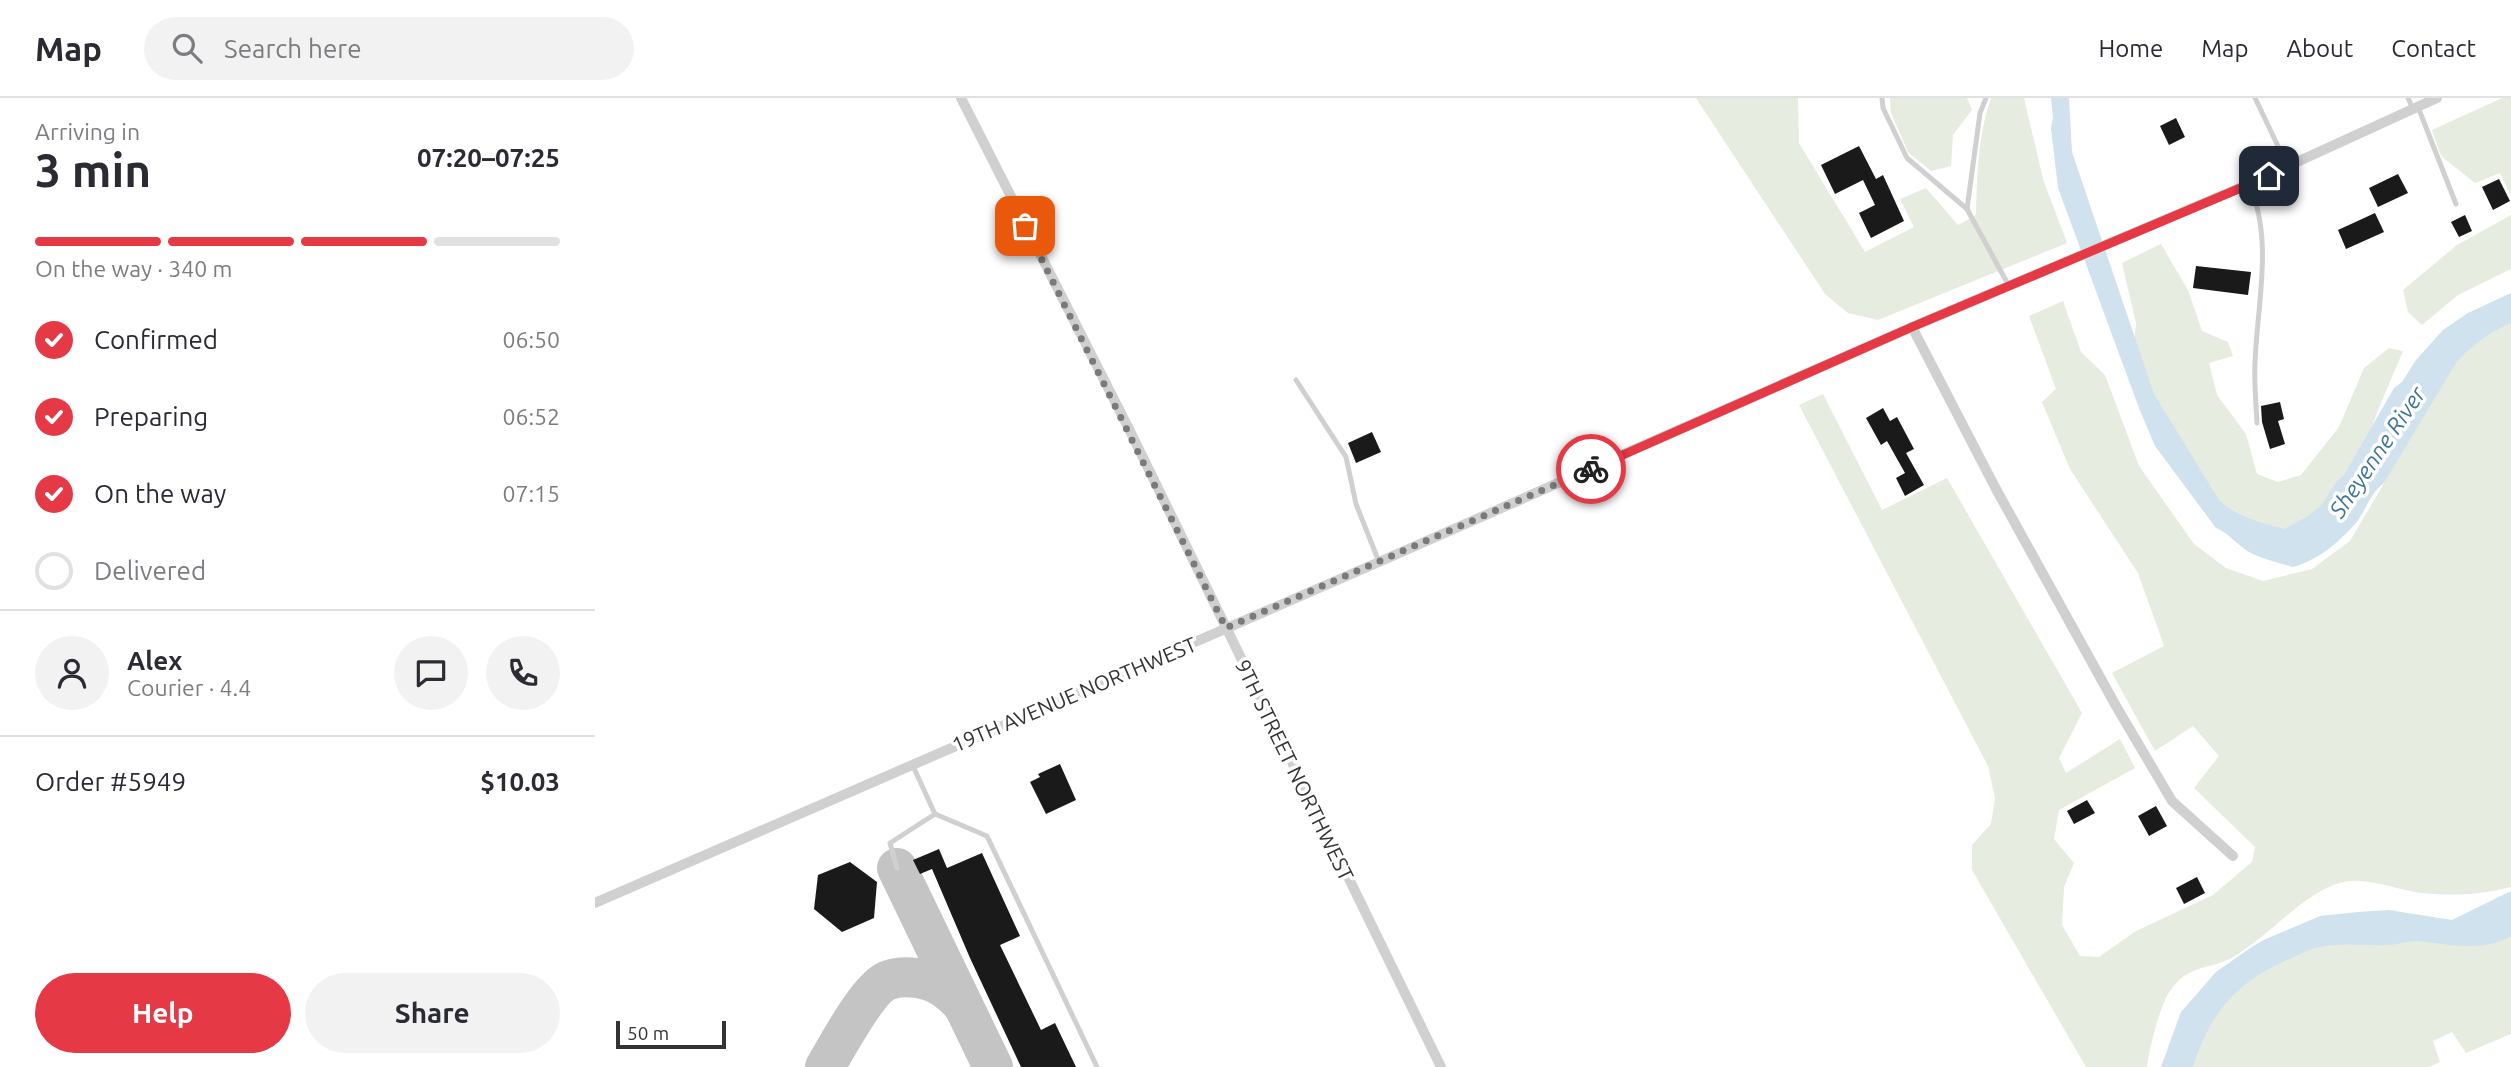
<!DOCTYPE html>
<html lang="en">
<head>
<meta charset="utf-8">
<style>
	body { margin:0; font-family:Ubuntu,sans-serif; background:#f2f2f3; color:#2b2b33; height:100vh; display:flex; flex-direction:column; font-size:26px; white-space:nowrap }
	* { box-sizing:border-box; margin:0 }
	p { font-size:23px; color:#7c7c81 }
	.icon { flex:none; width:38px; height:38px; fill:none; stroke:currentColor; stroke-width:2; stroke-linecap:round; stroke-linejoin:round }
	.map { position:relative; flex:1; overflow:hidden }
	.details { display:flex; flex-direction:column; background:#fff; width:595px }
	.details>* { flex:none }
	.scale { position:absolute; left:21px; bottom:18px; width:110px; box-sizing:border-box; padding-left:7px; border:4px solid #333; border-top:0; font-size:19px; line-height:24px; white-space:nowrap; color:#333; -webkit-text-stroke:5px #fff; paint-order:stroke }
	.pin { position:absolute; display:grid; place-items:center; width:60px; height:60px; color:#fff; margin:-30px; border-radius:14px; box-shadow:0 4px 10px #0006 }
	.courier { position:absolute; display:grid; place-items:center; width:70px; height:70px; margin:-35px; border:5px solid #e63946; border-radius:50%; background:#fff; color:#222; box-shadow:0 2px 9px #0007 }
	.headline em { font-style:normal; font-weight:700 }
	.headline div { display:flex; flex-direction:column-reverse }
	.headline { display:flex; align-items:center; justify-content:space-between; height:119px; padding:0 35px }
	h1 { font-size:46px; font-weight:700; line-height:52px }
	.bar { display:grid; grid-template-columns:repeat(4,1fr); gap:10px 7px; align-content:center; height:84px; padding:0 35px }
	.bar i { height:9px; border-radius:5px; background:#e1e1e2 }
	.bar .selected { background:#e63946 }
	.bar p { grid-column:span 4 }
	.line { display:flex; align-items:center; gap:18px; padding:0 35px; border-top:2px solid #e1e1e2 }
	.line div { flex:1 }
	.round { display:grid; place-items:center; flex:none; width:74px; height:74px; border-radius:37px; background:#f2f2f3 }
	ol { padding:0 35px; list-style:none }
	li { display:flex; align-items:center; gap:21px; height:77px }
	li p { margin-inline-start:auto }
	li .icon { padding:7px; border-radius:50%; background:#e63946; color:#fff; stroke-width:4 }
	li:last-child { color:#7c7c81 }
	li i { width:38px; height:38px; border:4px solid #e1e1e2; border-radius:50% }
	.button { display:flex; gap:14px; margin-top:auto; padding:14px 35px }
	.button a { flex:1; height:80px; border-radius:42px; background:#e63946; color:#fff; font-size:28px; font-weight:700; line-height:80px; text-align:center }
	.button a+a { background:#f2f2f3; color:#2b2b33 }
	header { display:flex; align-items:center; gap:42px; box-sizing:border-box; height:98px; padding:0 35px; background:#fff; border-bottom:2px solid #e1e1e2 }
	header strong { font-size:33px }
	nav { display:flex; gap:38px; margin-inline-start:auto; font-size:24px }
	.search { width:490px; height:63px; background:#f2f2f3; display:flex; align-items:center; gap:18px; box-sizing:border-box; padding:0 24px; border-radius:38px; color:#7c7c81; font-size:26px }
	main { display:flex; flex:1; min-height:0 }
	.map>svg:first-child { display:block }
	.green { fill:#e6ecdf }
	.water { fill:#cfe2ee }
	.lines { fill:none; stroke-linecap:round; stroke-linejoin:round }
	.taxiway { stroke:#c4c4c4; stroke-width:40 }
	.building { fill:#1a1a1a }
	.lane { stroke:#d0d0d0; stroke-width:5 }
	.street { stroke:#d0d0d0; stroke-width:10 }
	.done { stroke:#7a7a7a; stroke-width:7; stroke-dasharray:0 12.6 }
	.route { stroke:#e63946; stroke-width:9 }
	.labels { text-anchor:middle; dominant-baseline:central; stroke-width:7; stroke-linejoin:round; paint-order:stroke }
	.street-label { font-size:21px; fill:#333; stroke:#fff }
	.water-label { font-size:23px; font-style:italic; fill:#3f7597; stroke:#fff }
</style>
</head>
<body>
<header>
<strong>Map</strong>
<div class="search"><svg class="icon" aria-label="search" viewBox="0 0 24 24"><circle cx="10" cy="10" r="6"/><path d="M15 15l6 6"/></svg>Search here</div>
<nav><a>Home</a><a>Map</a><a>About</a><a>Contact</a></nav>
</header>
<main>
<section class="details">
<div class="headline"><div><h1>3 min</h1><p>Arriving in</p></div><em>07:20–07:25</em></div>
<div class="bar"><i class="selected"></i><i class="selected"></i><i class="selected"></i><i></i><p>On the way · 340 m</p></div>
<ol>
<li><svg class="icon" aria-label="check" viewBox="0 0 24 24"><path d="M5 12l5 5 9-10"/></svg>Confirmed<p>06:50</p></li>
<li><svg class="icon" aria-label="check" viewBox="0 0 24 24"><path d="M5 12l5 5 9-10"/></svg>Preparing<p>06:52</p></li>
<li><svg class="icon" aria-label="check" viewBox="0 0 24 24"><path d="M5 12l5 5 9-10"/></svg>On the way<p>07:15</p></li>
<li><i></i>Delivered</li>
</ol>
<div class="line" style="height:126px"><a class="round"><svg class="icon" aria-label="person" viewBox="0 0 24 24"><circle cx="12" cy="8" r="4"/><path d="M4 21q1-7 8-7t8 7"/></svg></a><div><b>Alex</b><p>Courier · 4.4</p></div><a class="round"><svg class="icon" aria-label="chat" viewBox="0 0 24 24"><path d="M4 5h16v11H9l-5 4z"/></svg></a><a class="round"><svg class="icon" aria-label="phone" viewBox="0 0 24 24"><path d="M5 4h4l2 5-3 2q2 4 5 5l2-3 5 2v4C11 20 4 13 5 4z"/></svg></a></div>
<div class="line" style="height:91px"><div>Order #5949</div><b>$10.03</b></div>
<div class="button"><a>Help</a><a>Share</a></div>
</section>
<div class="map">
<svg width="1916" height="969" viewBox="0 0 1916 969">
	<rect width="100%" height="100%" fill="#fff"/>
	<g class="green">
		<path d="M1101,0H1203L1204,45L1270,154L1319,129L1305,101L1331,90L1363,127L1381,117C1382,78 1383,37 1396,0H1429L1448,81L1472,145L1283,222L1253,215L1230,196Z"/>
		<polygon points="1295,0 1372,0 1377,12 1358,37 1356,68 1336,73 1313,54 1296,15"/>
		<polygon points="1907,0 1916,0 1916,98 1905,75 1880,85 1846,58 1837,32"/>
		<polygon points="1916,117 1916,171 1863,197 1827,227 1813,214 1808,192 1862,147"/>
		<polygon points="1566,146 1593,192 1607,233 1633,244 1638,258 1614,265 1622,297 1651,336 1662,376 1683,384 1706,377 1744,329 1769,270 1794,250 1808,253 1783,312 1755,393 1724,429 1665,443 1599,390 1537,269 1541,225 1527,165"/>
		<path d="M1468,203L1486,254L1510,277L1544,368L1599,446L1631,470L1668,483L1717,471L1755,443L1788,387L1837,270L1916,211V789C1884,797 1860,798 1827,795C1801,792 1773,779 1748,784C1711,792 1672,840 1638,859C1613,873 1594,865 1575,893C1565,907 1554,951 1552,969H1491L1377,772V747L1396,726L1400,700L1393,668L1204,307L1228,296L1287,412L1352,380L1487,615L1464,660L1471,675L1525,641L1540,670L1464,712L1459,741L1479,765L1469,789L1467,827L1485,858L1504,859L1541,833L1618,797L1657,764L1660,749L1599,690L1624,658L1598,628L1560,653L1517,575L1569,548L1543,475L1475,371L1447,304L1461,291L1434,218Z"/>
		<polygon points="1916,830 1916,936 1871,955 1857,934 1838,943 1845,964 1834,969 1579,969 1600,915 1691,846"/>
	</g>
	<g class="water">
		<path d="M1456,0H1474L1477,54L1559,296L1624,402C1641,419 1665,424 1689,431C1702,424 1718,417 1728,405C1737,393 1736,388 1749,377L1799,290L1807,284L1821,262L1848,232L1873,215L1916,195V225C1893,235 1878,246 1861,265L1789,385C1775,395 1771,413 1760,426C1743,445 1725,461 1698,469C1684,465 1667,461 1654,454C1642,447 1633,434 1621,430L1560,348L1544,310L1463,90L1456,30L1458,20Z"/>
		<path d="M1916,793V838C1887,855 1854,846 1822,843C1812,843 1801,847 1791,847C1768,848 1744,844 1721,850C1713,852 1705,856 1697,860C1643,882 1615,914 1598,969H1566L1586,914L1621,874L1658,848L1671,841L1725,818L1763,814L1794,812L1857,822Z"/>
	</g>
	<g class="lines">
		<g class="taxiway">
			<polyline points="302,770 398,969"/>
			<path d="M230,969C242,949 274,888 294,882C302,879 314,879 322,880C342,883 354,892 368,907"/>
		</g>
	</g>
	<g class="building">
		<polygon points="1581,20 1590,39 1574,47 1565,28"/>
		<polygon points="1264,48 1281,81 1288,77 1309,123 1276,140 1264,115 1280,107 1268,82 1240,96 1226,67"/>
		<polygon points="1803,76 1813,95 1783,109 1774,90"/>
		<polygon points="1904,81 1915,103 1898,112 1887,89"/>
		<polygon points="1780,115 1789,134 1751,151 1743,132"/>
		<polygon points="1870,117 1877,133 1864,139 1856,124"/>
		<polygon points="1601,168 1656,174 1653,197 1598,190"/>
		<polygon points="1685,304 1689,321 1683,323 1690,346 1675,351 1667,324 1666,308"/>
		<polygon points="1288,310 1295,323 1302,319 1319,351 1311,355 1329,387 1310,398 1301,380 1310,375 1292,343 1286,347 1271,320"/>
		<polygon points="777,334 786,354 761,365 753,345"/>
		<polygon points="465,666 481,702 451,716 435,684 445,679 443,676"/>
		<polygon points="1492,702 1500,715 1479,726 1472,713"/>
		<polygon points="1561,708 1572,728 1554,738 1543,718"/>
		<polygon points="344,751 352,770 387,755 425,838 405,847 446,932 460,925 481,969 426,969 375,860 337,771 325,776 318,762"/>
		<polygon points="255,764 282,784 279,820 247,834 219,811 223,777"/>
		<polygon points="1602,779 1610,795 1589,806 1581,790"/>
	</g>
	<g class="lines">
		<g class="lane">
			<polyline points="1287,0 1288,10 1312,60 1372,111 1414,188"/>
			<polyline points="1660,0 1693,69"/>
			<polyline points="1813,0 1818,11"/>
			<polyline points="1823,9 1861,106"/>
			<path d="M1654,86C1679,142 1662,206 1660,265C1659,284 1661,305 1662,325"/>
			<polyline points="1372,111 1385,15 1391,0"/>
			<polyline points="701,282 751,359 761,406 784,464"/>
			<polyline points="317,666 340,716 392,738 502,969"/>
			<polyline points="302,770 295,745 340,716"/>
		</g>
		<g class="street">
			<polyline points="366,0 535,333 846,969"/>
			<polyline points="1317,229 1401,391 1521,608 1577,703 1638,758"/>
			<polyline points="0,805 784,464 1317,229 1654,86 1842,0"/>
		</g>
	</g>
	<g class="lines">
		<polyline class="done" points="430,128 631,530 996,371"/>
		<polyline class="route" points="996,371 1317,229 1674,78"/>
	</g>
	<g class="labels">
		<g class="street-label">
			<text transform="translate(479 596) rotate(-23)">19TH AVENUE NORTHWEST</text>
			<text transform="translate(700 672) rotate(64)">9TH STREET NORTHWEST</text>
		</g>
		<g class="water-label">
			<text transform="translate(1782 354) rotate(-56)">Sheyenne River</text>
		</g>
	</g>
</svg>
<div class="scale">50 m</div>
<div class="pin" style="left:430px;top:128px;background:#ea580c"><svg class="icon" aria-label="bag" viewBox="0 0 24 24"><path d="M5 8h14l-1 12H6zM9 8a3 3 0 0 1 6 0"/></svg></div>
<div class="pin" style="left:1674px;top:78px;background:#1f2937"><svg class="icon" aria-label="home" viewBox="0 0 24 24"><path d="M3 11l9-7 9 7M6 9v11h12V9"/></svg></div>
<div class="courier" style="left:996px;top:371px"><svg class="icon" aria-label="bike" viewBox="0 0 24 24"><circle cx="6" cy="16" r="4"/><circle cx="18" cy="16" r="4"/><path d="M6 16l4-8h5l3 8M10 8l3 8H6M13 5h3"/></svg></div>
</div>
</main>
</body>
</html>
